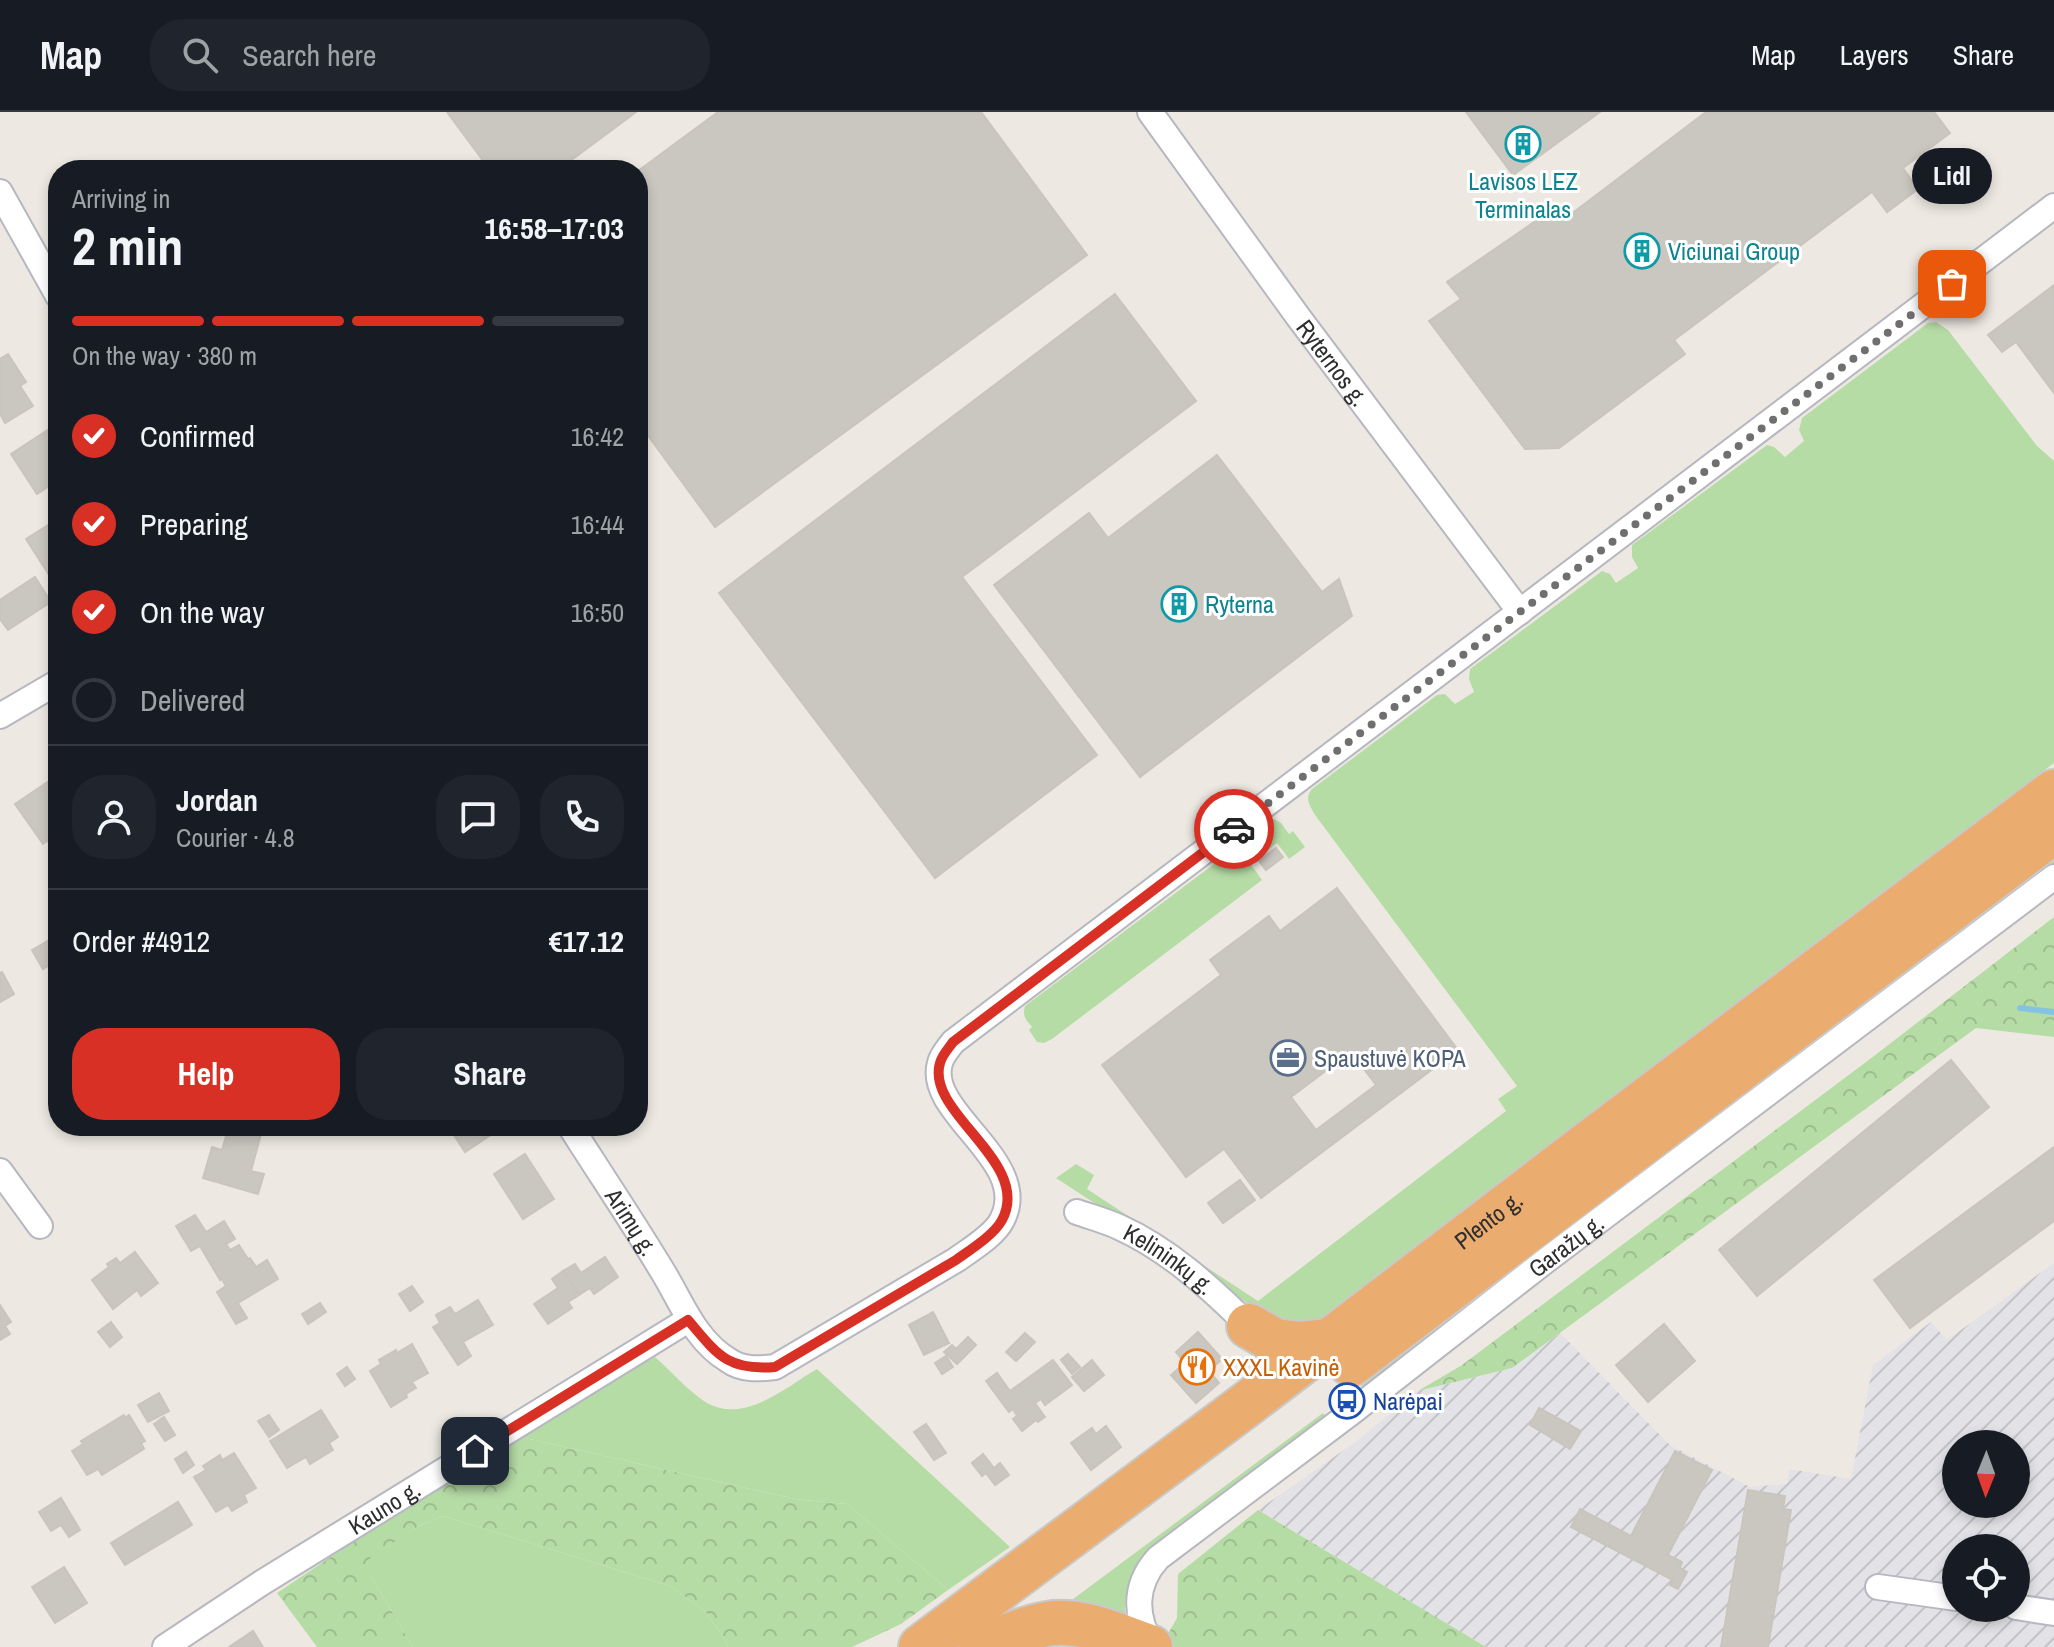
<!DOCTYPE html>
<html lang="en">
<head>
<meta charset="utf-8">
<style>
	body { margin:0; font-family:"Archivo Narrow",sans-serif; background:#20242c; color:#f1f3f6; height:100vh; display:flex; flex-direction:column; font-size:30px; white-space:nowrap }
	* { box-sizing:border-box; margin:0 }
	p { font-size:26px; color:#9ea1a6 }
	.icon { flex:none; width:44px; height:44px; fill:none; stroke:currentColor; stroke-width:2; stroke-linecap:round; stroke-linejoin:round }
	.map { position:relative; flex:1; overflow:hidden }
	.drawer { position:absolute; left:48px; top:48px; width:600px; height:976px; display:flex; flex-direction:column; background:#171b24; border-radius:32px; box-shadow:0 4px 12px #0003 }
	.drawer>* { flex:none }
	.needle { width:52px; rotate:181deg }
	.buttons { position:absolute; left:1942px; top:1318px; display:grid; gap:16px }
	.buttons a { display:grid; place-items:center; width:88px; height:88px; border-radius:50%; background:#171b24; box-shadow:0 4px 12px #0003; font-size:40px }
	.pin { position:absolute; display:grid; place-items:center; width:68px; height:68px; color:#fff; margin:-34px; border-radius:16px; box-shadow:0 4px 12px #0006 }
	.courier { position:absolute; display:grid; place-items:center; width:80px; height:80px; margin:-40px; border:6px solid #d93025; border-radius:50%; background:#fff; color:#222; box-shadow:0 2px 10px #0007 }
	.bubble { position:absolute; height:56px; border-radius:28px; background:#171b24; box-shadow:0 4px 12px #0003; font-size:26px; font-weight:700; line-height:56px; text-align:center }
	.head em { font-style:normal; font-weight:700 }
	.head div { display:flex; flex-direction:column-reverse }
	.head { display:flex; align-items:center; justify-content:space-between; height:136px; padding:0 24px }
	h1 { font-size:52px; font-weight:700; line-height:60px }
	.bar { display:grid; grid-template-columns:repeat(4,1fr); gap:12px 8px; align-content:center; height:96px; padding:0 24px }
	.bar i { height:10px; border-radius:6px; background:#363941 }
	.bar .on { background:#d93025 }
	.bar p { grid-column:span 4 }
	.line { display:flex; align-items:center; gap:20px; padding:0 24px; border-top:2px solid #363941 }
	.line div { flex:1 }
	.round { display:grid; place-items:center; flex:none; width:84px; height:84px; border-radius:32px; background:#20242c }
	ol { padding:0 24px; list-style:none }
	li { display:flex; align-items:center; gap:24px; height:88px }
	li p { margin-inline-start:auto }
	li .icon { padding:8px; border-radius:50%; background:#d93025; color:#fff; stroke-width:4 }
	li:last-child { color:#9ea1a6 }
	li i { width:44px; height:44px; border:4px solid #363941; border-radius:50% }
	.button { display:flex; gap:16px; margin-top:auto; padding:16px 24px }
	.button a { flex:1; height:92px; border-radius:32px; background:#d93025; color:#fff; font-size:32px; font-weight:700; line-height:92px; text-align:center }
	.button a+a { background:#20242c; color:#f1f3f6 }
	header { display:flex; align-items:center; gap:48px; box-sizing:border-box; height:112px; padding:0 40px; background:#171b24; border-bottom:2px solid #363941 }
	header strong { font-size:38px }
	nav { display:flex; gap:44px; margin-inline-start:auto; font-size:28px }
	.search { width:560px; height:72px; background:#20242c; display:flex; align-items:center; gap:20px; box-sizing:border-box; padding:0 28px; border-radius:32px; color:#9ea1a6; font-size:30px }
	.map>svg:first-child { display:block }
	.industrial { fill:url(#industrial-furrows); fill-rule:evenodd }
	.grass { fill:#b6dca6 }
	.forest { fill:url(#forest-crowns) }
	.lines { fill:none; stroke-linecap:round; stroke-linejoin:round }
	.stream { stroke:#84c3e1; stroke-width:6 }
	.building { fill:#cac7c0; stroke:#c9c5bc; stroke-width:2; fill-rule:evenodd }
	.street-casing { stroke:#b6b7c0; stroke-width:28 }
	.highway-casing { stroke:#c9c9c9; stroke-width:48 }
	.street { stroke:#fff; stroke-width:24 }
	.highway { stroke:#ebac6f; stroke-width:44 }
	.done { stroke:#716f6d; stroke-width:8; stroke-dasharray:0 14.4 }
	.route { stroke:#d93025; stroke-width:10 }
	.labels { text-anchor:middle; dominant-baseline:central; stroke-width:6; stroke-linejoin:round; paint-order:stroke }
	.culture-label { font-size:24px; fill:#0d838f; stroke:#fff; text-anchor:start }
	.street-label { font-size:24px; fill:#2e2e2e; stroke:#fff }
	.service-label { font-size:24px; fill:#4e5e75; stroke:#fff; text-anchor:start }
	.food-label { font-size:24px; fill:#c56008; stroke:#fff; text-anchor:start }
	.transit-label { font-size:24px; fill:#164399; stroke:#fff; text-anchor:start }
</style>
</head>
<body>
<header>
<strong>Map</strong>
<div class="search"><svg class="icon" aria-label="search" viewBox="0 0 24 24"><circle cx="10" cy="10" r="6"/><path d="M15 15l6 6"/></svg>Search here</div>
<nav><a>Map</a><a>Layers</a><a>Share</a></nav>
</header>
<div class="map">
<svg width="2054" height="1535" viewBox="0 0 2054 1535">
	<defs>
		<pattern id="industrial-furrows" width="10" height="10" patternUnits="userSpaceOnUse" patternTransform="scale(2)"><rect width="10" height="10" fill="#e3e2e7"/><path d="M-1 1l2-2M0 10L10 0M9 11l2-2" fill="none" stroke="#c3c2c6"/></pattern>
		<pattern id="forest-crowns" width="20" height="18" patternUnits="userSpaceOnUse" patternTransform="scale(2)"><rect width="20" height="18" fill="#b6dca6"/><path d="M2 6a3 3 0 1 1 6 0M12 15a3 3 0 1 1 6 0" fill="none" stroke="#9dbd8f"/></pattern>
	</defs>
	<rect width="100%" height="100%" fill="#ede9e2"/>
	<path class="industrial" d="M2054,1151V1535H1486L1258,1398L1354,1331L1418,1279L1512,1256L1560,1221L1670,1333L1750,1375L1787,1372L1789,1357L1851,1367L1873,1253L1931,1210L1947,1228ZM1956,1332H2016V1392H1956ZM1956,1436H2016V1496H1956Z"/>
	<g class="grass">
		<path d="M1936,210L1948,218L2037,334L2054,349V651L1551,1031L1306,1219L1252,1194L1056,1066L1076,1052L1094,1063L1087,1077L1258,1189L1506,999L1498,987L1517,974L1315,703C1310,693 1304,687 1312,677L1437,583L1445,582L1455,592L1474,580L1469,567L1470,557L1602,459L1610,462L1616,471L1638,456L1632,445V433L1767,333L1774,335L1785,345L1804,329L1799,318L1802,306L1928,211Z"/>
		<path d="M1274,707L1281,711L1289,722L1293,719L1305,735L1289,747L1277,731L1250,751L1262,768L1052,927L1044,931L1037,930L1029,918L1032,915C1026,908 1022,904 1025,894Z"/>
		<polygon points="2054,741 2054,753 1365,1279 1361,1274 1412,1236 1599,1086"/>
		<path d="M655,1245C672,1260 688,1279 707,1291C745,1312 786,1275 817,1257L1010,1435L948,1478L847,1392L795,1387L512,1323Z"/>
		<path d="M1323,1301L1327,1306L1142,1444C1128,1469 1121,1487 1127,1516L1053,1502Z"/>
		<polygon points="443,1404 670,1474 705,1499 724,1526 728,1535 413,1535 370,1463 370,1445 417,1415"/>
	</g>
	<g class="forest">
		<polygon points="2054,805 2054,925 1976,916 1512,1256 1418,1279 1462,1253 1874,944"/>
		<polygon points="512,1323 795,1387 847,1392 948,1478 901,1512 852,1535 728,1535 724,1526 705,1499 670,1474 443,1404 417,1415 370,1446 370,1463 413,1535 317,1535 277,1481"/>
		<polygon points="1258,1398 1486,1535 1148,1535 1165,1527 1177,1506 1178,1462"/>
	</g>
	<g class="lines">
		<polyline class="stream" points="2020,896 2054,900"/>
	</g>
	<g class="building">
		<polygon points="447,0 636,0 558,58 490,58"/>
		<polygon points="718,0 981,0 1087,143 715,415 638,310 638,59"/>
		<polygon points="1466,0 1600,0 1513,63"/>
		<polygon points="1706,0 1934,0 1950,21 1903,56 1918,77 1887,100 1872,80 1674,228 1685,242 1559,336 1525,337 1429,209 1461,187 1447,170 1553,97 1562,109"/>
		<polygon points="2054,173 2054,281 2016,230 2002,240 1988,223"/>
		<polygon points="1115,182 1196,289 962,465 1097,643 935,766 719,481"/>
		<polygon points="8,242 26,270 20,274 33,294 5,311 0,302 0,247"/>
		<polygon points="51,316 58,327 58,368 37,382 11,342"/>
		<polygon points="1217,343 1322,480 1339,467 1352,504 1140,665 994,473 1089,401 1108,426"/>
		<polygon points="48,413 58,428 58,470 55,472 26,427"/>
		<polygon points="35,465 51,490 8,518 0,507 0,488"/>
		<polygon points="55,665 58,668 58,722 43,732 15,692"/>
		<polygon points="1276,736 1283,745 1266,758 1259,749"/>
		<path d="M1337,776L1458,938L1261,1086L1224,1037L1186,1065L1102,953L1221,863L1210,848L1269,804L1280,819ZM1351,940L1376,973L1316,1018L1291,985Z"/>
		<polygon points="56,824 58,827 58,860 53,851 43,857 32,838"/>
		<polygon points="2,860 14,882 0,890 0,861"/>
		<polygon points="1951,948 1989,995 1757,1184 1719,1138"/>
		<polygon points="229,1014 257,1014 255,1020 261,1022 251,1059 264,1062 258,1082 203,1066 212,1035 222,1038"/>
		<polygon points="448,1014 504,1014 465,1040"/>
		<polygon points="2054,1035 2054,1109 1910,1216 1874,1168"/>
		<polygon points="525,1042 554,1087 523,1107 494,1062"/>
		<polygon points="1240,1068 1255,1088 1223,1111 1208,1091"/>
		<polygon points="195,1103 206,1120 224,1109 235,1127 226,1132 230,1138 239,1133 248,1147 250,1146 256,1155 267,1148 278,1167 238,1191 247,1206 236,1212 217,1180 226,1174 222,1167 220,1168 200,1134 191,1139 176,1114"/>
		<polygon points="135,1140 158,1171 141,1184 137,1178 113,1197 92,1168 109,1155 107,1152 116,1146 120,1151"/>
		<polygon points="605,1145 618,1165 594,1182 590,1176 579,1183 563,1159 575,1152 581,1161"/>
		<polygon points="563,1159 579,1183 568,1190 572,1196 548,1212 534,1192 558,1176 552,1167"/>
		<polygon points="412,1174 423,1190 410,1199 399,1182"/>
		<polygon points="478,1188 493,1213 463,1230 471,1244 458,1253 433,1215 440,1211 436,1203 450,1195 455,1202"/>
		<polygon points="320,1191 326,1200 308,1212 302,1202"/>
		<polygon points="0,1193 11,1210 5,1214 10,1222 0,1228"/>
		<polygon points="933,1200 949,1231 924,1243 909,1213"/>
		<polygon points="111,1210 122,1225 110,1235 98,1220"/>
		<polygon points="1664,1212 1695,1249 1648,1290 1616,1253"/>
		<polygon points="1198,1220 1222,1247 1209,1259 1219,1271 1196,1291 1171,1263 1185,1251 1176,1240"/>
		<polygon points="1025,1221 1035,1230 1016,1249 1006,1240"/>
		<polygon points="968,1225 976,1233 957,1252 944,1240 952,1233 956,1237"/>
		<polygon points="412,1232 428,1261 412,1270 416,1276 406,1282 407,1285 391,1295 370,1259 381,1252 379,1248 396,1238 397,1241"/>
		<polygon points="1068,1242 1080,1255 1072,1262 1061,1248"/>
		<polygon points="946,1244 953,1255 942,1262 935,1251"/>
		<polygon points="1053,1248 1072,1273 1045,1293 1041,1287 1035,1291 1045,1305 1038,1310 1036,1308 1022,1319 1013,1307 1017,1304 1013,1297 1009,1300 986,1269 997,1261 1010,1279"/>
		<polygon points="1092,1248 1104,1263 1084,1279 1072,1265"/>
		<polygon points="347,1255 355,1267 345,1274 337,1262"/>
		<polygon points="159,1281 169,1299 148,1310 138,1293"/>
		<polygon points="1539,1296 1581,1319 1570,1337 1530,1313"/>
		<polygon points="321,1298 338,1325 329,1331 333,1338 310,1352 306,1345 287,1356 270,1329"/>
		<polygon points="124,1303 125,1306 129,1303 145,1329 141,1331 144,1337 102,1363 98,1357 87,1363 72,1339 83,1332 81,1329"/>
		<polygon points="269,1303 279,1318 269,1325 258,1309"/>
		<polygon points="164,1305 175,1323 165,1329 154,1312"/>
		<polygon points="926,1312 946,1341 934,1348 914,1320"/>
		<polygon points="1106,1314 1121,1335 1091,1358 1071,1331 1092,1316 1096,1322"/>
		<polygon points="1675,1339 1712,1358 1668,1443 1682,1450 1680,1456 1687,1460 1678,1477 1670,1473 1673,1468 1571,1415 1580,1397 1631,1424"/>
		<polygon points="186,1340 194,1353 183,1361 175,1347"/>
		<polygon points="234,1341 256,1376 244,1383 247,1390 232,1399 228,1393 216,1400 194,1365 206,1358 203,1354 220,1343 222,1348"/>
		<polygon points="983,1342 994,1356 1000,1351 1009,1363 995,1373 986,1361 982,1364 972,1351"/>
		<polygon points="1748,1378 1785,1384 1783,1397 1791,1398 1768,1535 1721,1535"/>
		<polygon points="61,1386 80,1418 69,1425 61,1413 51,1419 39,1400"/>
		<polygon points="178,1390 192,1413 125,1453 111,1431"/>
		<polygon points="64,1455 87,1491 55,1511 32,1475"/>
		<polygon points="253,1519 263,1535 229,1535"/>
	</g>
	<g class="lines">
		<defs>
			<g id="street">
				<path id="s1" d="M1150,0L1299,206L1520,500"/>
				<polyline points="0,80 58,184"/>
				<polyline points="0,604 58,570"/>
				<path id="s2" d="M570,1014C601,1063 633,1110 663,1160C682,1191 695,1228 728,1248C742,1258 758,1257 775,1255L956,1148C970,1138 995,1123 1002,1108C1033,1049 925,1001 940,951C942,943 948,937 953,930L2054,94"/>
				<polyline points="0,1059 40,1114"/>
				<path id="s3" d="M1077,1100C1091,1105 1106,1109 1119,1115C1168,1137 1211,1176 1249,1214"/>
				<polyline points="1878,1475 1956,1486"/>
				<polyline points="2016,1495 2054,1501"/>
				<path id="s4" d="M165,1535L263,1470L688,1208"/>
				<path id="s5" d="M1152,1535C1135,1504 1133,1474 1158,1446L1352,1300L1544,1150L2054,765"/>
			</g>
			<g id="highway">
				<polyline points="1249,1214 1275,1229 1300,1232 1330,1229"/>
				<polyline points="1351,1252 2054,719"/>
				<path id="s6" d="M921,1535L1247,1292L1568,1047L2054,680"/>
				<path d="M981,1535C1004,1526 1028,1514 1053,1511C1085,1508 1120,1525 1150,1535"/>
			</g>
		</defs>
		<use href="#street" class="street-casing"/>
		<use href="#highway" class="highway-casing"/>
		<use href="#street" class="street"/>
		<use href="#highway" class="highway"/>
	</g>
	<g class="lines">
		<polyline class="done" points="1234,717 1952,172"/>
		<path class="route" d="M475,1339L688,1208C717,1242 727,1259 775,1255L956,1148C970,1138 994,1123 1002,1108C1033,1050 925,1001 940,951C942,943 948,937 953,930L1234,717"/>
	</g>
	<defs>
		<symbol id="building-ring" viewBox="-11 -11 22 22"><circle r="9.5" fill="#fff" stroke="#0f9aa8" stroke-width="1.5"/><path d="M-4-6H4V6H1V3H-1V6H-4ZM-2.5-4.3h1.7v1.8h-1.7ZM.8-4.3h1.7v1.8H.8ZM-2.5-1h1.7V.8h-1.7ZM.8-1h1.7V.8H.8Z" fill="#0f9aa8"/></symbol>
		<symbol id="office-ring" viewBox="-11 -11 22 22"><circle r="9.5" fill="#fff" stroke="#5c6f8a" stroke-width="1.5"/><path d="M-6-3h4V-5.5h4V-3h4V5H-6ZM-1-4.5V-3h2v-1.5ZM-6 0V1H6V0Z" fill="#5c6f8a"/></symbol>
		<symbol id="restaurant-ring" viewBox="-11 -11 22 22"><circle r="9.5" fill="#fff" stroke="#e8710a" stroke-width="1.5"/><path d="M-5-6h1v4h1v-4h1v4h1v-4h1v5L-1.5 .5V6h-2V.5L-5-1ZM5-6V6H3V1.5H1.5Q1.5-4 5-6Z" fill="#e8710a"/></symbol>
		<symbol id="bus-ring" viewBox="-11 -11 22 22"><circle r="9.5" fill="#fff" stroke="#1a4fb4" stroke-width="1.5"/><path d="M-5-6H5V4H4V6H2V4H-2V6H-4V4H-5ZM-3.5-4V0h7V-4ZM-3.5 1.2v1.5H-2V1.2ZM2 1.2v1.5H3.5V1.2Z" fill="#1a4fb4"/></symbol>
	</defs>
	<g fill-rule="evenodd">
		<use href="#building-ring" x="1503" y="12" width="40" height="40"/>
		<use href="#building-ring" x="1622" y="119" width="40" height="40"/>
		<use href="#building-ring" x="1159" y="472" width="40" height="40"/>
		<use href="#office-ring" x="1268" y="926" width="40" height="40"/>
		<use href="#restaurant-ring" x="1177" y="1235" width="40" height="40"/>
		<use href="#bus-ring" x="1327" y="1269" width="40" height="40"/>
	</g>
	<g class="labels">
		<g class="culture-label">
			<text x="1523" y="69" text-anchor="middle">Lavisos LEZ<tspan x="1523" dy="28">Terminalas</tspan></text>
			<text x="1668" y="139">Viciunai Group</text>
			<text x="1205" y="492">Ryterna</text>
		</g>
		<g class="street-label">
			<text stroke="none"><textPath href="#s1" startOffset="310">Ryternos g.</textPath></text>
			<text stroke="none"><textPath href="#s6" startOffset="710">Plento g.</textPath></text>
			<text stroke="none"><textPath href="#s2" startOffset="114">Arimų g.</textPath></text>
			<text stroke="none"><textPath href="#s5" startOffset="610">Garažų g.</textPath></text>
			<text stroke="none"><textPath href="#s3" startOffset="104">Kelininkų g.</textPath></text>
			<text stroke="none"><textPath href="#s4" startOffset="260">Kauno g.</textPath></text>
		</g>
		<g class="service-label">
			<text x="1314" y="946">Spaustuvė KOPA</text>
		</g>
		<g class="food-label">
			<text x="1223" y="1255">XXXL Kavinė</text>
		</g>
		<g class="transit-label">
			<text x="1373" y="1289">Narėpai</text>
		</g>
	</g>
</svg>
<div class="buttons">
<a><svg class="needle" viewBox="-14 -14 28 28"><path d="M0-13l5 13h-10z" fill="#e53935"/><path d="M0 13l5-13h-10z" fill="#9ea1a6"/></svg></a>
<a><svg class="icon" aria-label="locate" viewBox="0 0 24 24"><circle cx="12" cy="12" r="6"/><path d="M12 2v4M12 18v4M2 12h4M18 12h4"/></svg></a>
</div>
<div class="pin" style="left:1952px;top:172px;background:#ea580c"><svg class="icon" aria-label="bag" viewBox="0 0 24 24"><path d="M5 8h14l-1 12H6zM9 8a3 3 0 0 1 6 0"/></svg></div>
<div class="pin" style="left:475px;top:1339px;background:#1f2937"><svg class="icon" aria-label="home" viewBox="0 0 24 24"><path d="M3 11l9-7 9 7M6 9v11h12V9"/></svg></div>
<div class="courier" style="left:1234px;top:717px"><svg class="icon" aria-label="car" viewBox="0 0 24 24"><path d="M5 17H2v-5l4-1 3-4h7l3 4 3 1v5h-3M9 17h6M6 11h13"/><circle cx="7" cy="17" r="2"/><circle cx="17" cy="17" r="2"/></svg></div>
<div class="bubble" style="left:1912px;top:36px;width:80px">Lidl</div>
<section class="drawer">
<div class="head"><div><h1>2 min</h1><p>Arriving in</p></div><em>16:58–17:03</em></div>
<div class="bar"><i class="on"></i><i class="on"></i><i class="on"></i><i></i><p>On the way · 380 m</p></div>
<ol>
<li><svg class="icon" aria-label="check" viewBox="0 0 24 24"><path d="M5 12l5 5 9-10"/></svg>Confirmed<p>16:42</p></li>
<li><svg class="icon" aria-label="check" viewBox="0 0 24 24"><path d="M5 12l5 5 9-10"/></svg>Preparing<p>16:44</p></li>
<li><svg class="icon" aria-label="check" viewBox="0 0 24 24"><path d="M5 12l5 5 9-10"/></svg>On the way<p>16:50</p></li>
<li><i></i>Delivered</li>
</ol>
<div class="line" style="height:144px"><a class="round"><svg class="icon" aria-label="person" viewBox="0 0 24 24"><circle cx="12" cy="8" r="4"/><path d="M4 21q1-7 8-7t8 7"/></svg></a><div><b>Jordan</b><p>Courier · 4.8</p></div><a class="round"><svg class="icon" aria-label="chat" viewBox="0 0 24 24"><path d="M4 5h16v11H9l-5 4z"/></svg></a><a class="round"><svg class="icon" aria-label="phone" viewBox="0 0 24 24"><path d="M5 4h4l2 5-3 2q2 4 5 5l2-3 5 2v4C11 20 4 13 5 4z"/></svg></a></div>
<div class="line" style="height:104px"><div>Order #4912</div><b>€17.12</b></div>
<div class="button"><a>Help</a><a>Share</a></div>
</section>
</div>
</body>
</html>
